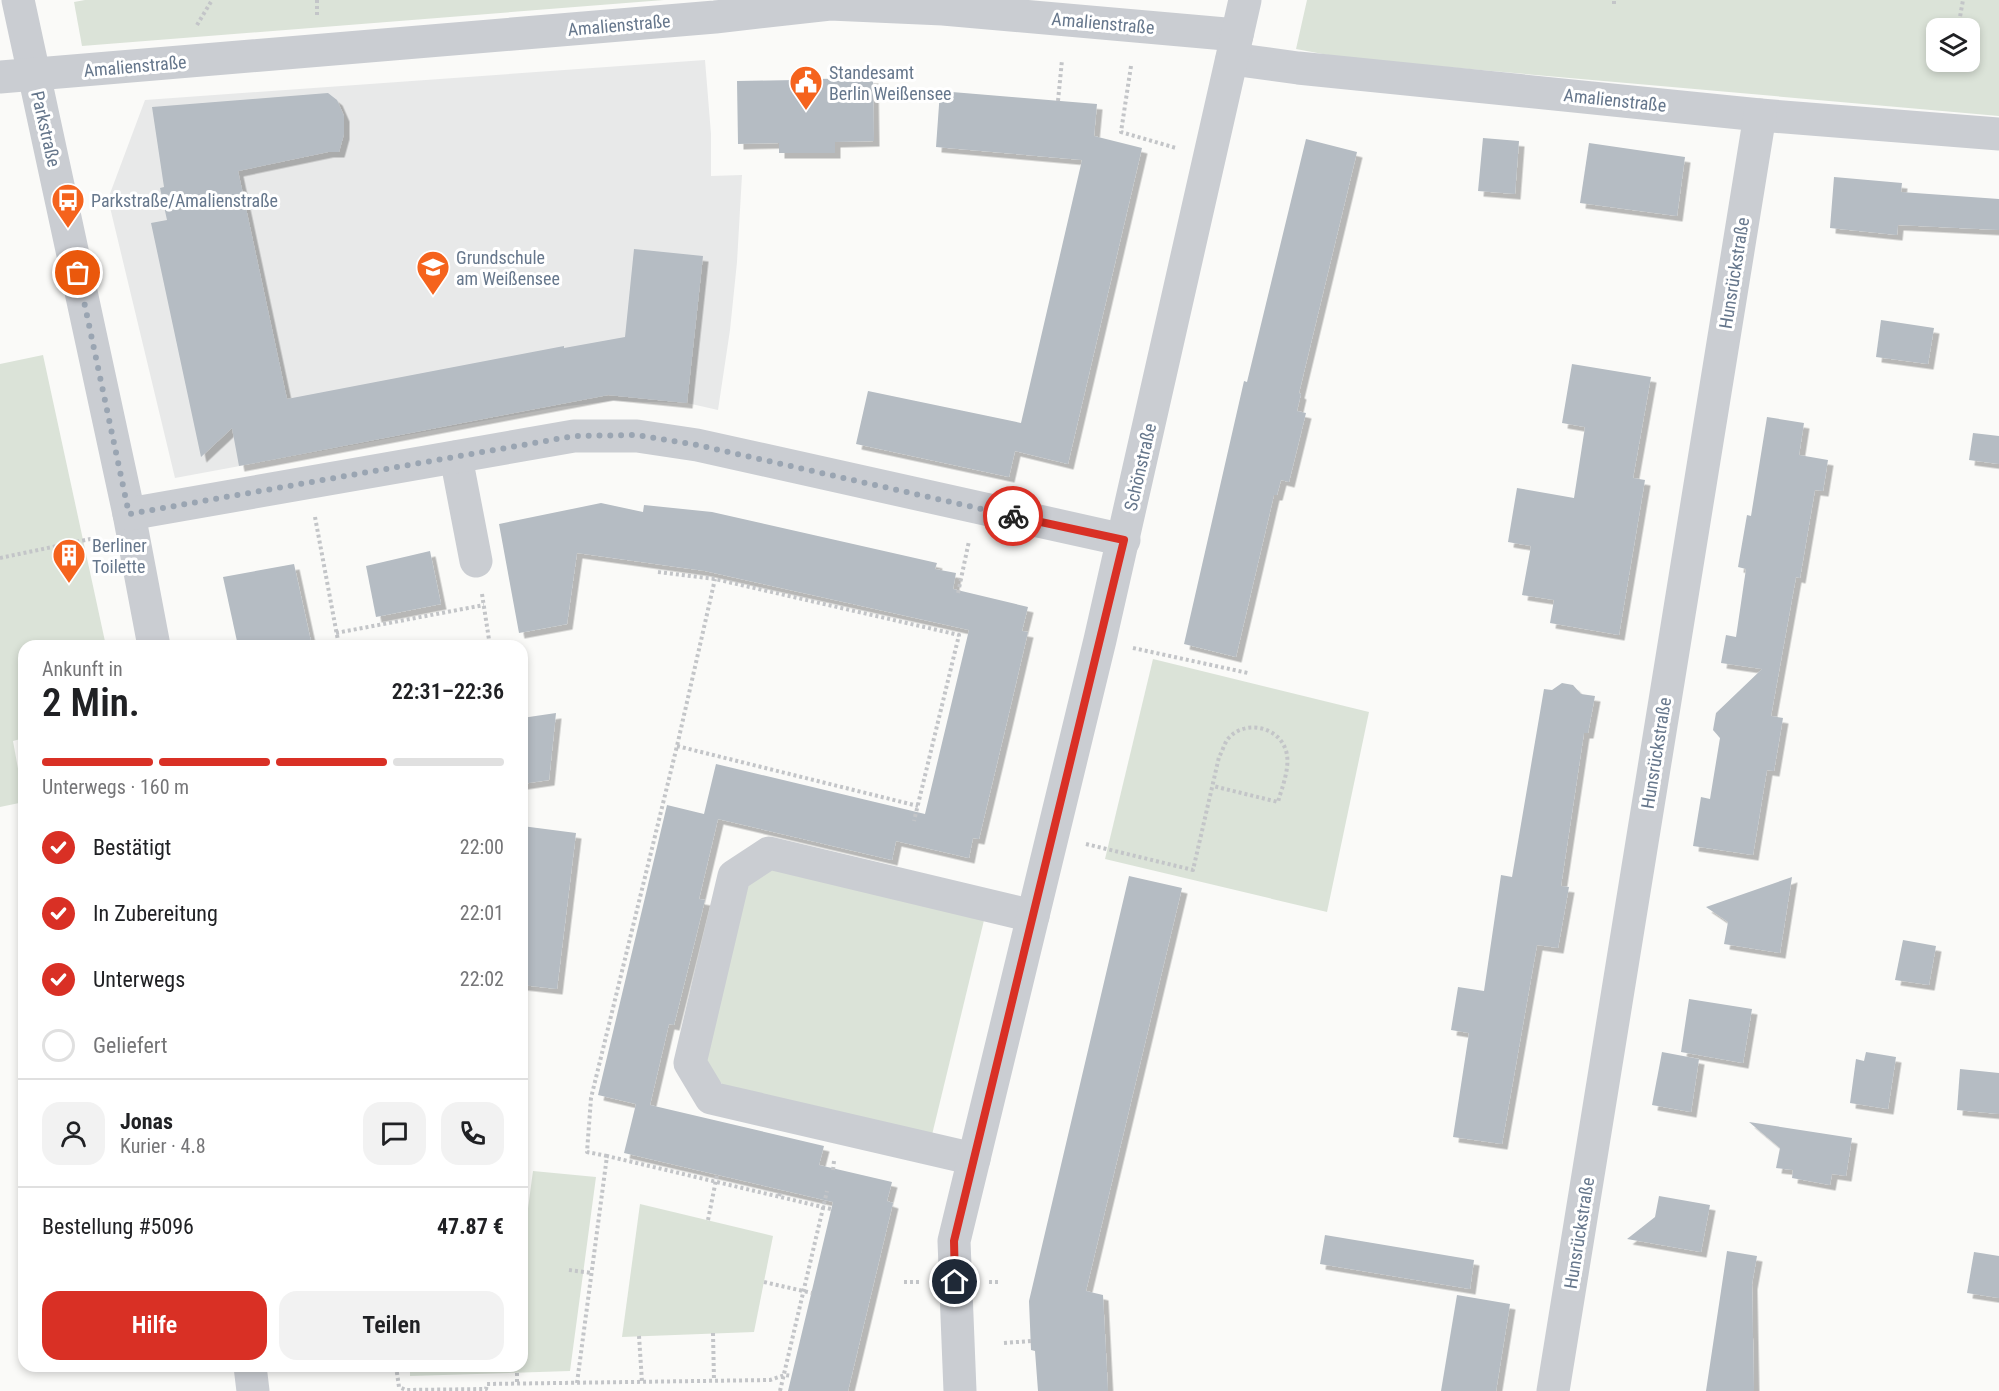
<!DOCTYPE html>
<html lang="de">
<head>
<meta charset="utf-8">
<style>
	body { margin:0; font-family:"Roboto Condensed",sans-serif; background:#f2f2f2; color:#202124; height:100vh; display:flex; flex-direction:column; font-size:22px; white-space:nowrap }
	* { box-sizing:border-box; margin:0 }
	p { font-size:20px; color:#757577 }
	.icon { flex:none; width:33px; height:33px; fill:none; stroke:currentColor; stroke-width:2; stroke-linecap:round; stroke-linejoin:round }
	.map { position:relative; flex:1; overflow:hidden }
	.details { position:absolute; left:18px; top:640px; width:510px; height:732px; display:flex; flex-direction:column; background:#fff; border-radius:18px; box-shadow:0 3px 9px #0003 }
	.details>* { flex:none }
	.controls { position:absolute; left:1926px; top:18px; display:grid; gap:12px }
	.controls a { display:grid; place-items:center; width:54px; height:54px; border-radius:12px; background:#fff; box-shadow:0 3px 9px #0003; font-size:30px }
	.pin { position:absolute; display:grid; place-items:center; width:51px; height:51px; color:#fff; margin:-26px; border:3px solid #fff; border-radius:50%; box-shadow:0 2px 6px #0007 }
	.courier { position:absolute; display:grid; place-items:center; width:60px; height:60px; margin:-30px; border:4px solid #d93025; border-radius:50%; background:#fff; color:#222; box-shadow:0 2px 8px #0007 }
	.head em { font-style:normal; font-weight:600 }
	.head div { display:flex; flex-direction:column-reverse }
	.head { display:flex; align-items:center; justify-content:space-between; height:102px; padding:0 24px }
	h1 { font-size:39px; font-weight:600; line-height:45px }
	.bar { display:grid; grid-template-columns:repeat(4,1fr); gap:9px 6px; align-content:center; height:72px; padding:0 24px }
	.bar i { height:8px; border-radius:4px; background:#e0e0e0 }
	.bar .current { background:#d93025 }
	.bar p { grid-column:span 4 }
	.line { display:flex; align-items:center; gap:15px; padding:0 24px; border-top:2px solid #e0e0e0 }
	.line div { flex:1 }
	.round { display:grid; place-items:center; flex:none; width:63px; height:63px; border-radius:18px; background:#f2f2f2 }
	ol { padding:0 24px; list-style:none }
	li { display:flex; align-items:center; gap:18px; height:66px }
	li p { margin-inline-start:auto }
	li .icon { padding:6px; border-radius:50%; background:#d93025; color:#fff; stroke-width:4 }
	li:last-child { color:#757577 }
	li i { width:33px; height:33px; border:3px solid #e0e0e0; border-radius:50% }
	.cta { display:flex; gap:12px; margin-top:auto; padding:12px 24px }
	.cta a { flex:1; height:69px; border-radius:18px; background:#d93025; color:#fff; font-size:24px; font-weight:600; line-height:69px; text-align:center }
	.cta a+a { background:#f2f2f2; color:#202124 }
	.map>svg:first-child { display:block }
	.built { fill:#e8e9e9 }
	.green { fill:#dbe3d8; fill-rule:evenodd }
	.building { fill:#b5bcc3; filter:url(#shadow) }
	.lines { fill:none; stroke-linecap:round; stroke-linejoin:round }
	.path { stroke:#c3c5c8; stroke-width:4; stroke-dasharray:3 3; stroke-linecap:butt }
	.minor { stroke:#cacdd2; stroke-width:33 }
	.done { stroke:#9aa5b2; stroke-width:6; stroke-dasharray:0 10.8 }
	.route { stroke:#d93025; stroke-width:8 }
	.labels { text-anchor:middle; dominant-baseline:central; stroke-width:6; stroke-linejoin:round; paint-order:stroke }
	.street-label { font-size:18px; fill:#66778c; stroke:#fff }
	.poi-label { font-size:18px; fill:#66778c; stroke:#fff; text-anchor:start }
</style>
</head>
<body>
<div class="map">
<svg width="1999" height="1391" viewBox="0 0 1999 1391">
	<defs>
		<filter id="shadow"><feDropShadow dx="5.5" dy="5.5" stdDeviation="0" flood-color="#0004"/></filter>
	</defs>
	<rect width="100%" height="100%" fill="#fafaf8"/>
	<polygon class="built" points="705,60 711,134 711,176 742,175 737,262 730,330 718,410 687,403 611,401 559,407 175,478 108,199 145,100"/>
	<g class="green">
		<polygon points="85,0 664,0 82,46 74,2"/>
		<path d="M1307,0H1999V116L1344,58L1296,49ZM1936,28H1970V62H1936Z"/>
		<polygon points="43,355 106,646 24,646 24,738 13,741 24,802 0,807 0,364"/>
		<polygon points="1153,659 1369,712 1327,912 1105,859"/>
		<polygon points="764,866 986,912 931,1139 724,1086 704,1065 736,897"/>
		<polygon points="533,1171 596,1177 570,1371 410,1376 410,1367 522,1366 522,1253"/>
		<polygon points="640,1204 773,1236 754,1332 622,1337"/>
	</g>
	<g class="building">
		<polygon points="807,67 815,79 873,78 874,141 835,142 835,153 779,153 779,143 738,144 737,81 796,80"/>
		<polygon points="940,91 1097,104 1094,136 1142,148 1068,464 1015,451 1009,477 856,444 868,391 1021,423 1082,160 936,147"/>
		<polygon points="328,93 337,100 344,116 344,134 339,152 328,152 238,171 287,399 564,346 564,348 625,337 634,249 703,256 687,403 608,395 239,466 232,428 201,457 151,223 167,220 160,188 164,187 152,107"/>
		<polygon points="1483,138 1519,141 1515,194 1478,191"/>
		<polygon points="1306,139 1357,152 1299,393 1301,394 1297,411 1306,413 1289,482 1281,480 1277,495 1274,495 1236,657 1184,644 1244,381 1247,382"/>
		<polygon points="1589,143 1685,157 1677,216 1580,203"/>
		<polygon points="1834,177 1902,183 1901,192 1999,199 1999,230 1898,225 1897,235 1830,228"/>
		<polygon points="1881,320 1934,328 1928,364 1876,357"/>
		<polygon points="1572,364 1651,377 1633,478 1645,480 1619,635 1550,623 1554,600 1522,595 1531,546 1508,542 1517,488 1574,498 1585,427 1562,423"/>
		<polygon points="1767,417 1804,423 1799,455 1828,460 1823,491 1815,490 1800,578 1796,577 1771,716 1783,718 1774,771 1767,770 1753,855 1693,846 1701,797 1710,799 1720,738 1713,730 1716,713 1762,669 1721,663 1726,635 1736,637 1746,569 1738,567 1747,515 1751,516"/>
		<polygon points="1973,433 1999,436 1999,464 1969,460"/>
		<polygon points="601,503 643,512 644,505 712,512 937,563 935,569 956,573 953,589 1028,607 1022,631 1028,632 1006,726 979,839 973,838 969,858 896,841 892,860 718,819 699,899 705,900 694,945 674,1025 669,1024 650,1105 824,1146 819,1165 892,1182 887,1201 893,1203 848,1391 788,1391 833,1202 624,1153 636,1104 598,1095 667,805 704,814 716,764 925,814 969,630 705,571 577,553 567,624 519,633 499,524"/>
		<polygon points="430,551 441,604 376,617 366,566"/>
		<polygon points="294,564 312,646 238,646 223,577"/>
		<polygon points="1562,683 1573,685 1581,694 1595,696 1588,733 1584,733 1561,886 1569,887 1558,948 1537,945 1502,1144 1453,1137 1469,1033 1451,1030 1458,987 1484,991 1501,875 1512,877 1544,689 1552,690"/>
		<polygon points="556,713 549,780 522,784 522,718"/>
		<polygon points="522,826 576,833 557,989 522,985"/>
		<polygon points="1129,876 1182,888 1086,1291 1103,1295 1108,1391 1038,1391 1035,1351 1031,1350 1029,1301"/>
		<polygon points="1792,877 1780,953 1724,944 1728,922 1706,907"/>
		<polygon points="1903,940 1936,946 1929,985 1895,980"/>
		<polygon points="1689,999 1752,1009 1743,1063 1681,1052"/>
		<polygon points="1662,1052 1699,1059 1691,1112 1652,1105"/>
		<polygon points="1866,1052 1896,1057 1888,1109 1850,1103 1856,1059 1864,1061"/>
		<polygon points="1960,1069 1999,1073 1999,1114 1957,1110"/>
		<polygon points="1749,1122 1852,1138 1846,1176 1832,1174 1830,1185 1792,1178 1793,1170 1776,1168 1780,1148"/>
		<polygon points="1659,1196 1710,1205 1701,1252 1627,1239 1655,1217"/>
		<polygon points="1325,1235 1474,1260 1470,1289 1320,1264"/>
		<polygon points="1727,1251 1757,1256 1752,1284 1754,1391 1706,1391"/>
		<polygon points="1974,1252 1999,1256 1999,1298 1967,1293"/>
		<polygon points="1457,1295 1510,1304 1496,1391 1441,1391"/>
	</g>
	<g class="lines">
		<g class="path">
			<polyline points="317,0 317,17"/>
			<polyline points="1614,4 1614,0"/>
			<polyline points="197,25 212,0"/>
			<polyline points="1958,28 1963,0"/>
			<polyline points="1131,66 1121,132 1176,148"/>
			<polyline points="1058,101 1062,60"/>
			<polyline points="315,517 339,646"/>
			<polyline points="0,558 95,538"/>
			<polyline points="658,572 715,579 959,635 914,821"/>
			<polyline points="958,593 969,541"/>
			<polyline points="482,594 490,646"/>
			<polyline points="336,633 484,605"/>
			<polyline points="1133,648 1248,673"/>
			<polyline points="677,746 918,806"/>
			<path d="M1086,844L1193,870L1219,757C1222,752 1224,745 1227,740C1242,720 1276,725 1285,748C1292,764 1282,787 1278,802L1213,786"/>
			<polyline points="607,1156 587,1152 591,1098 677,746 715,579"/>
			<polyline points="833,1170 834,1161"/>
			<polyline points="779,1196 781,1190"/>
			<polyline points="708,1220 717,1175"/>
			<polyline points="569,1270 592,1273"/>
			<polyline points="764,1282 812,1293"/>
			<polyline points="904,1282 922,1282"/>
			<polyline points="989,1282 1001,1282"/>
			<polyline points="713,1333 714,1381"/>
			<polyline points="639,1336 642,1382"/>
			<polyline points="1004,1343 1031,1341"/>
			<polyline points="396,1366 399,1387 406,1390 486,1389 487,1384 770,1380 785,1375 792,1376"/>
			<polyline points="517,1373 517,1384"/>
			<polyline points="577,1383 607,1156 831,1209"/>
			<polyline points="780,1391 827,1191"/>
		</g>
		<g class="minor">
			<polyline points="18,0 129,514 154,646"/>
			<polyline points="1232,59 1298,68 1760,115 1999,134"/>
			<polyline points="0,77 715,17 830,4 943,9 1237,35"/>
			<polyline points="456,457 476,561"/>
			<polyline points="129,514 574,436 637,436 697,445 1124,540"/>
			<polyline points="974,1159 711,1098 690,1063 734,876 769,853 1033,916"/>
			<polyline points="250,1366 253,1391"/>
			<polyline points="960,1391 954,1241 1100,640 1245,0"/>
			<polyline points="1553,1391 1760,115"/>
		</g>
	</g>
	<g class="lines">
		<polyline class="done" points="78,273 129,514 574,436 637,435 697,445 1013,516"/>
		<polyline class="route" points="955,1282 954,1241 1124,540 1013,516"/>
	</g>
	<defs>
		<symbol id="civic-pin" viewBox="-11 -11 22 30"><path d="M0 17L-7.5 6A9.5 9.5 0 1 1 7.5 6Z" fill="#f5631d" stroke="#fff"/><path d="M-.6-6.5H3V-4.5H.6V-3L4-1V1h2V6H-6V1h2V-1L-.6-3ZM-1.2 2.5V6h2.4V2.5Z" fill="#fff"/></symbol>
		<symbol id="bus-pin" viewBox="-11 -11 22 30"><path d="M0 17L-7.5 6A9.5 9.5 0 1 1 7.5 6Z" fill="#f5631d" stroke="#fff"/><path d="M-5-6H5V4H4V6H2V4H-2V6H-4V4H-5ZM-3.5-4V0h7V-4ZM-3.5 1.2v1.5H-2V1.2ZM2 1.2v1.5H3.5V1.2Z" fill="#fff"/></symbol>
		<symbol id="school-pin" viewBox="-11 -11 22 30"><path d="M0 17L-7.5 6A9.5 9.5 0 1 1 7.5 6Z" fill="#f5631d" stroke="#fff"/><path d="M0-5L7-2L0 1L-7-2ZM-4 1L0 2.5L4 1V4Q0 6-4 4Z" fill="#fff"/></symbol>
		<symbol id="building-pin" viewBox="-11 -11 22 30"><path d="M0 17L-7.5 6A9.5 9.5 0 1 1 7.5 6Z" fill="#f5631d" stroke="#fff"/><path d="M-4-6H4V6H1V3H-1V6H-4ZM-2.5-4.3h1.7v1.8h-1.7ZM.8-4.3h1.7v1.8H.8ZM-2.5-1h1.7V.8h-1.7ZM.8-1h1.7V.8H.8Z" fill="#fff"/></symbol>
	</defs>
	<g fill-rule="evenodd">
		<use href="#civic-pin" x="787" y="63" width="38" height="52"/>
		<use href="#bus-pin" x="49" y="181" width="38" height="52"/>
		<use href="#school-pin" x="414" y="248" width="38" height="52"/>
		<use href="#building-pin" x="50" y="536" width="38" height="52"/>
	</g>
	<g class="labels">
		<g class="street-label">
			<text transform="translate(1103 23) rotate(5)">Amalienstraße</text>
			<text transform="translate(619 25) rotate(-5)">Amalienstraße</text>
			<text transform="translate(135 66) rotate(-5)">Amalienstraße</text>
			<text transform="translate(1615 100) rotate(6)">Amalienstraße</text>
			<text transform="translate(46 129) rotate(77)">Parkstraße</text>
			<text transform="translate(1734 273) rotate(-81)">Hunsrückstraße</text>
			<text transform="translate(1140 467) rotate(-77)">Schönstraße</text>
			<text transform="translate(1656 753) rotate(-81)">Hunsrückstraße</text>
			<text transform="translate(1579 1233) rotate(-81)">Hunsrückstraße</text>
		</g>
		<g class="poi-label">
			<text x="829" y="72">Standesamt<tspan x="829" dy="21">Berlin Weißensee</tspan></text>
			<text x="91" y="200">Parkstraße/Amalienstraße</text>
			<text x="456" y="257">Grundschule<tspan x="456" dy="21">am Weißensee</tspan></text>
			<text x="92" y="545">Berliner<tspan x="92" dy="21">Toilette</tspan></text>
		</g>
	</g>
</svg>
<div class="controls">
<a><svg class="icon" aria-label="layers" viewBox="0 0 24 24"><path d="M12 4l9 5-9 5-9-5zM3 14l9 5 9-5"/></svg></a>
</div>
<div class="pin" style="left:78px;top:273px;background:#ea580c"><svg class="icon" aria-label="bag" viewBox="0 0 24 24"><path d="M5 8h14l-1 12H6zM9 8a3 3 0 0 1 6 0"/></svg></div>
<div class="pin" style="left:955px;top:1282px;background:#1f2937"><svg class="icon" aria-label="home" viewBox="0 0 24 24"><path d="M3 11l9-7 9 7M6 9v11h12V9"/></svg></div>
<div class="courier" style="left:1013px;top:516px"><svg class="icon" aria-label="bike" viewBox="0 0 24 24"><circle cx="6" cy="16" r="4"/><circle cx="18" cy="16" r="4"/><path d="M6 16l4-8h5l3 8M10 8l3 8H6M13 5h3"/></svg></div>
<section class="details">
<div class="head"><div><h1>2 Min.</h1><p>Ankunft in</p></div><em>22:31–22:36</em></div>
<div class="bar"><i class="current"></i><i class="current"></i><i class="current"></i><i></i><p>Unterwegs · 160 m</p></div>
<ol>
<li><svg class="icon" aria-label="check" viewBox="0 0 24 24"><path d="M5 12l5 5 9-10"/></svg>Bestätigt<p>22:00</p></li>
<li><svg class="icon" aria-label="check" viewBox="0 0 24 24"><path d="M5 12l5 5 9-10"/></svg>In Zubereitung<p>22:01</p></li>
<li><svg class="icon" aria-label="check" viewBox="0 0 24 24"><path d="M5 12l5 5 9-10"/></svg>Unterwegs<p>22:02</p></li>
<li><i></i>Geliefert</li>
</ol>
<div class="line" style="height:108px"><a class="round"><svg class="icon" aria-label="person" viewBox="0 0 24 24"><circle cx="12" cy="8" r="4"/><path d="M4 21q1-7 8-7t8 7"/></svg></a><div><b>Jonas</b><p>Kurier · 4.8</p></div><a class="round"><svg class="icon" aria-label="chat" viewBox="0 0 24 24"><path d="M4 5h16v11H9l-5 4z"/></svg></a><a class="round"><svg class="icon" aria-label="phone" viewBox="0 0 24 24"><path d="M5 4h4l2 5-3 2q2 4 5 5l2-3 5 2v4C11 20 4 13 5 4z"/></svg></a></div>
<div class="line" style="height:78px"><div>Bestellung #5096</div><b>47.87 €</b></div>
<div class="cta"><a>Hilfe</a><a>Teilen</a></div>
</section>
</div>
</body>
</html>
